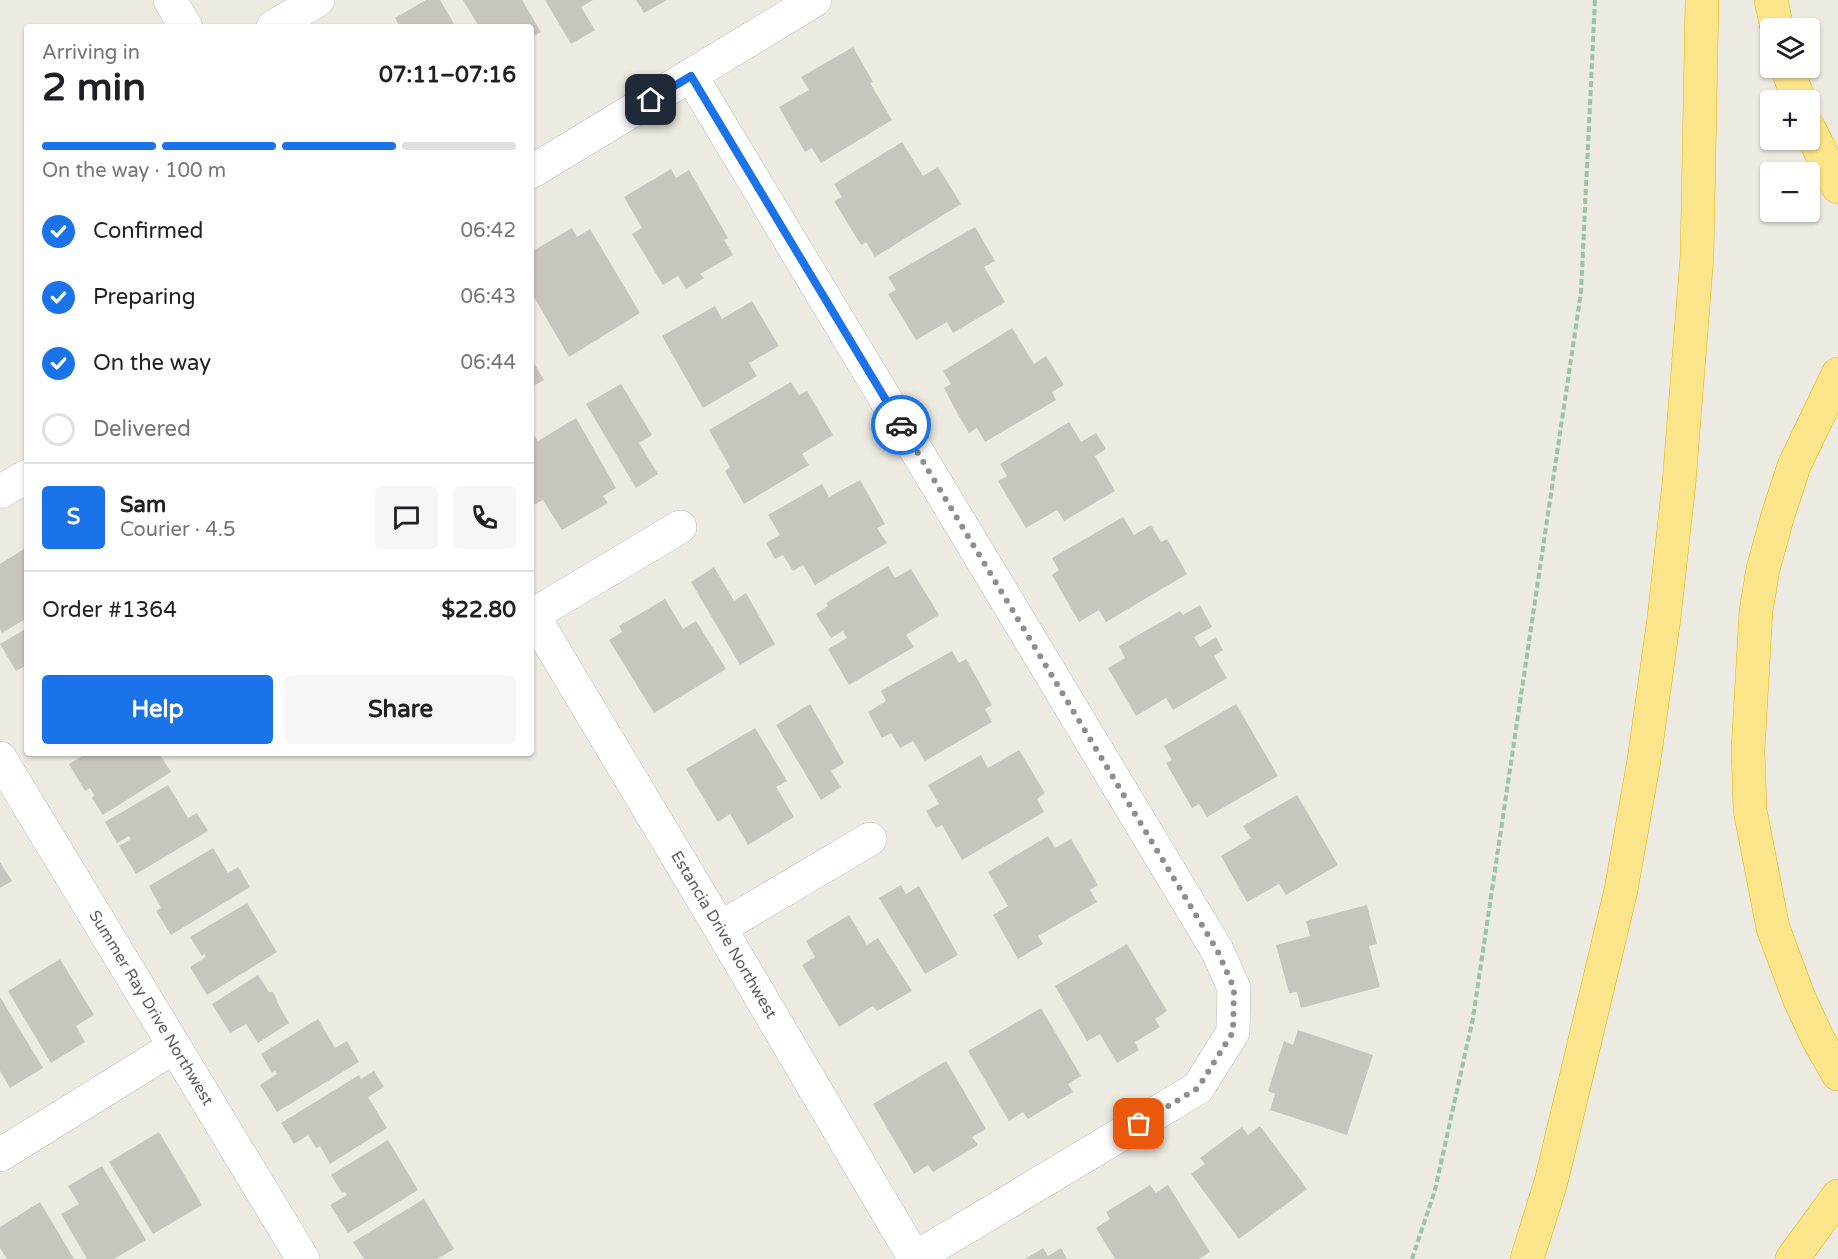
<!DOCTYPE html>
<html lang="en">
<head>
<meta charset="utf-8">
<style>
	body { margin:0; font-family:"Varela Round",sans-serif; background:#f6f6f6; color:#202124; height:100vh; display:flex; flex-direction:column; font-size:22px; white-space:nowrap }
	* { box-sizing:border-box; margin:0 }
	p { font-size:20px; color:#757577 }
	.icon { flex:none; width:33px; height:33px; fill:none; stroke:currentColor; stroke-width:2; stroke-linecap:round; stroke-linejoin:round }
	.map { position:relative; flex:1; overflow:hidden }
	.details { position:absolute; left:24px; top:24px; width:510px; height:732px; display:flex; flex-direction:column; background:#fff; border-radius:6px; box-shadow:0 2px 4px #0004 }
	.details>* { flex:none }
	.tools { position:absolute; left:1760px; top:18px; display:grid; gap:12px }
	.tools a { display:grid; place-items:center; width:60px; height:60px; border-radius:6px; background:#fff; box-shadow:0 2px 4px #0004; font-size:30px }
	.pin { position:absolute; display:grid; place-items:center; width:51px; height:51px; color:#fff; margin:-26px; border-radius:12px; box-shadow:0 3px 9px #0006 }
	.courier { position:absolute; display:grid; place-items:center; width:60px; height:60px; margin:-30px; border:4px solid #1a73e8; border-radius:50%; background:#fff; color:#222; box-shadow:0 2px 8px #0007 }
	.overview em { font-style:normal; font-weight:700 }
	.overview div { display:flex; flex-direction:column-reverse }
	.overview { display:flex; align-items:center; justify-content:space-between; height:102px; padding:0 18px }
	h1 { font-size:39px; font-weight:700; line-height:45px }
	.bar { display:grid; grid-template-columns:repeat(4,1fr); gap:9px 6px; align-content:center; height:72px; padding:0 18px }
	.bar i { height:8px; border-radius:4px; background:#e0e0e0 }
	.bar .active { background:#1a73e8 }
	.bar p { grid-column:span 4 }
	.line { display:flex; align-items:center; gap:15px; padding:0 18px; border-top:2px solid #e0e0e0 }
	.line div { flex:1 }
	.round { display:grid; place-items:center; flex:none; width:63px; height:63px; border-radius:6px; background:#f6f6f6 }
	ol { padding:0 18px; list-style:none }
	li { display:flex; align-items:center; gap:18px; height:66px }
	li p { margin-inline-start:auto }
	li .icon { padding:6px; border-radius:50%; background:#1a73e8; color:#fff; stroke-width:4 }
	li:last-child { color:#757577 }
	li i { width:33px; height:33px; border:3px solid #e0e0e0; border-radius:50% }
	.cta { display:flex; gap:12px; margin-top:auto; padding:12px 18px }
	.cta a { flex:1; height:69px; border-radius:6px; background:#1a73e8; color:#fff; font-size:24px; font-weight:700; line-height:69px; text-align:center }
	.cta a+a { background:#f6f6f6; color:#202124 }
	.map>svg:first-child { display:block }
	.building { fill:#c8c5bf }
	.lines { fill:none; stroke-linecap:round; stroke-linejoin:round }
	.minor-casing { stroke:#b7b9be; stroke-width:34 }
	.tertiary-casing { stroke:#b7b9be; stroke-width:34 }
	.motorway-casing { stroke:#ebb103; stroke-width:34 }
	.path { stroke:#97c5a7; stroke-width:4; stroke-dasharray:6 3; stroke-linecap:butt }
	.minor { stroke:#fff; stroke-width:33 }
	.tertiary { stroke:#fff; stroke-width:33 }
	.motorway { stroke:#fbe58a; stroke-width:33 }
	.done { stroke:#8d8f8e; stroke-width:6; stroke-dasharray:0 10.8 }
	.route { stroke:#1a73e8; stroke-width:8 }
	.labels { text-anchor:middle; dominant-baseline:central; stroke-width:5; stroke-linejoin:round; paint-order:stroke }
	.street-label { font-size:16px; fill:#5a5d62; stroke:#fff }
</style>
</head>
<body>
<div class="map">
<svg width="1838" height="1259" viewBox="0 0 1838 1259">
	<rect width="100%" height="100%" fill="#edebe1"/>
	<g class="building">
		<polygon points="426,0 440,0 456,27 400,27 395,18"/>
		<polygon points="463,0 522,0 541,32 531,37 531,27 479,27"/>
		<polygon points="545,0 593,0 581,7 595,30 571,44"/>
		<polygon points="636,0 667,0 644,13"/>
		<polygon points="853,47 873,82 870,83 892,120 821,163 812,148 805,152 779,107 809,90 801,77"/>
		<polygon points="902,142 923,176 938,167 961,204 875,257 866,242 861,245 834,201 842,197 834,184"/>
		<polygon points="671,169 676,178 689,170 728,238 724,240 733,255 700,274 704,278 686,289 678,276 663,285 632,234 642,228 624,197"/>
		<polygon points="975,227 995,261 984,267 1005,302 953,333 947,322 916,340 888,294 896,290 888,277"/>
		<polygon points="572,228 577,237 590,229 640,313 569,357 531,292 531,277 535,275 531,267 531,252"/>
		<polygon points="752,301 779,346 749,363 757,376 703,408 662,336 715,306 722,319"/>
		<polygon points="1012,328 1034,364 1046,356 1064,385 1052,392 1056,400 985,442 977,428 969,433 956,411 944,388 951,384 943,371"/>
		<polygon points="531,358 544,380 531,387"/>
		<polygon points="791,382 799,395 807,391 833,435 802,454 809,465 744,504 725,471 730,467 709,430"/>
		<polygon points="621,384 652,435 639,443 658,474 636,488 586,404"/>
		<polygon points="576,418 616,488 603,496 608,503 562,530 543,500 532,506 531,505 531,436 533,434 538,441"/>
		<polygon points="1069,422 1081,442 1096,433 1106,449 1095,456 1115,491 1064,521 1057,510 1026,528 998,481 1007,476 1000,464"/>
		<polygon points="860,480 885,524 877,528 887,543 815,585 803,565 793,571 783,555 775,559 766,543 780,535 768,515 822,484 829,497"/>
		<polygon points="1123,517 1134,535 1151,525 1161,542 1167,539 1187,574 1106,622 1099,610 1079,622 1052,575 1059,570 1052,558"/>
		<polygon points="27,547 27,618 2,633 0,629 0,564"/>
		<polygon points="888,566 895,578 911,569 939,615 906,635 914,647 849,685 828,649 847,638 843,631 831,638 816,614 828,606 826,603"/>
		<polygon points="714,567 734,601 746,593 775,644 740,665 691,582"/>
		<polygon points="665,599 683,629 696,621 726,669 654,713 609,640 622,632 619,626"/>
		<polygon points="1200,605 1212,627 1194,637 1200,647 1216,637 1223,650 1214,656 1227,678 1173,710 1166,698 1136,716 1108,668 1125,658 1119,646 1180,611 1183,615"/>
		<polygon points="27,628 27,665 16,671 0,644"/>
		<polygon points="952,651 959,663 966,659 992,705 985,709 992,722 925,761 913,741 900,748 891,733 882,738 868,712 886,701 881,691"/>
		<polygon points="810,704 844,763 831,771 841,787 821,800 776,725"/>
		<polygon points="1236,704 1278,776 1207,817 1199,804 1192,808 1166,763 1172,760 1164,746"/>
		<polygon points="755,728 787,781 776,787 794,817 748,845 730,814 718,822 686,769"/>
		<polygon points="1019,750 1045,793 1037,799 1044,812 962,860 942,825 936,828 926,811 939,804 928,785 981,755 988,768"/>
		<polygon points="87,753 159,753 171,772 103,815 92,798 94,795 90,788 85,791 69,764"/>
		<polygon points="168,785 188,818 197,813 208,831 136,874 119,846 131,839 129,836 117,843 105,822"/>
		<polygon points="1297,795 1338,865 1286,895 1279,884 1247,902 1221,856 1251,838 1243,826"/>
		<polygon points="1048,836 1055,848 1071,839 1098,885 1090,890 1097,902 1038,936 1043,944 1018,959 993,915 1008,906 988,872"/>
		<polygon points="213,848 228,873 238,867 250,887 171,935 156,911 161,908 149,886"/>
		<polygon points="0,862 12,881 0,888"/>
		<polygon points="901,885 906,894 919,886 958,955 925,974 879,898"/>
		<polygon points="247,903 277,952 207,995 190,967 206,957 204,954 202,956 190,937"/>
		<polygon points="1367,905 1377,944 1369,946 1380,987 1301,1008 1297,992 1289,993 1276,945 1310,936 1306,921"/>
		<polygon points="849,915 867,945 878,938 912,991 877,1011 873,1006 839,1027 802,965 815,957 806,941"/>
		<polygon points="1127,944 1167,1011 1155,1019 1160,1027 1135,1042 1139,1050 1117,1063 1100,1034 1087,1041 1055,986"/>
		<polygon points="60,959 94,1015 76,1026 85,1042 51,1063 8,991"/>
		<polygon points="258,975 269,992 273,992 276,998 277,1002 289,1023 258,1043 246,1024 230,1033 212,1004"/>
		<polygon points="0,997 43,1068 10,1088 0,1071"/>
		<polygon points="1041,1008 1081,1076 1068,1084 1073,1092 1028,1119 1023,1112 1009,1121 968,1051"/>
		<polygon points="318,1019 335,1048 347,1041 359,1062 277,1112 260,1085 277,1074 275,1071 272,1073 261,1054"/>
		<polygon points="1298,1030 1373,1055 1347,1135 1270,1110 1275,1094 1268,1091 1284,1041 1293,1045"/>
		<polygon points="946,1061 986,1129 972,1137 978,1145 933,1172 928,1165 914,1174 873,1104"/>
		<polygon points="374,1071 384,1087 368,1097 387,1128 330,1164 320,1146 316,1148 308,1135 294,1144 281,1123 359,1075 361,1079"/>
		<polygon points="1260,1126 1307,1189 1239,1239 1191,1174 1205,1164 1200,1158 1242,1127 1248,1135"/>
		<polygon points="159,1132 202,1205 153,1234 109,1162"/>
		<polygon points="388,1140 418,1190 348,1233 330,1205 347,1195 345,1192 342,1193 331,1175"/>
		<polygon points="102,1166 146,1240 114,1259 87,1259 61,1214 79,1204 68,1186"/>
		<polygon points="1150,1185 1156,1193 1168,1185 1210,1252 1199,1259 1115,1259 1096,1228 1110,1219 1106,1212"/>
		<polygon points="424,1199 454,1249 437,1259 364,1259 353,1242"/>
		<polygon points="40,1202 74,1259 7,1259 0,1248 0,1227"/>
		<polygon points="1043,1248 1048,1256 1061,1248 1067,1259 1025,1259"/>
	</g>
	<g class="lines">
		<defs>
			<g id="minor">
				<polyline points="273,27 318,0"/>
				<polyline points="691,76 1217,950 1234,988 1233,1032 1198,1088 915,1258"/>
				<polyline points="533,615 680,527"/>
				<path id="s1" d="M0,758L303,1259"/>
				<polyline points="720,928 870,839"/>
				<polyline points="0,1155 174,1047"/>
			</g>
			<g id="tertiary">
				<polyline points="170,0 186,27"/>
				<polyline points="531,172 815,0"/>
				<polyline points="0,492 27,476"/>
				<path id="s2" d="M531,612L720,928L915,1259"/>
			</g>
			<g id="motorway">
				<polyline points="1771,0 1777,28"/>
				<polyline points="1787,68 1799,100"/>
				<polyline points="1809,128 1838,187"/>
				<polyline points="1838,374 1794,466 1778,515 1763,569 1756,611 1748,750 1750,810 1773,928 1799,998 1818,1039 1838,1074"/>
				<polyline points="1527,1259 1551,1182 1621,890 1644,760 1664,618 1679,483 1697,256 1702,0"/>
				<polyline points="1792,1259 1838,1196"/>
			</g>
		</defs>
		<use href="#minor" class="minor-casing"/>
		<use href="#tertiary" class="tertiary-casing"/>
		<use href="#motorway" class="motorway-casing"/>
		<polyline class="path" points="1412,1259 1435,1190 1473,1018 1581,292 1595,0"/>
		<use href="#minor" class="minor"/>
		<use href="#tertiary" class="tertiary"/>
		<use href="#motorway" class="motorway"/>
	</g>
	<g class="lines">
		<polyline class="done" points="901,425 1217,950 1234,988 1233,1032 1198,1088 1139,1124"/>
		<polyline class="route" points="651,100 691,76 901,425"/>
	</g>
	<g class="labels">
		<g class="street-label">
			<text stroke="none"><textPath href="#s2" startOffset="376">Estancia Drive Northwest</textPath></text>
			<text stroke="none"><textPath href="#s1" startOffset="292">Summer Ray Drive Northwest</textPath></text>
		</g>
	</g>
</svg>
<div class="tools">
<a><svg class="icon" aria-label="layers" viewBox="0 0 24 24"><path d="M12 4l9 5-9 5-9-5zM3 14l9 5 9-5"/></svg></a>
<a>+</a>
<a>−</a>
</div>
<div class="pin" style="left:1139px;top:1124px;background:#ea580c"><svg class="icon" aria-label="bag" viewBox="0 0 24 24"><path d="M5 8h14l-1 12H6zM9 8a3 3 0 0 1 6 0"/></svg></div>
<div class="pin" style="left:651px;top:100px;background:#1f2937"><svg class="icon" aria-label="home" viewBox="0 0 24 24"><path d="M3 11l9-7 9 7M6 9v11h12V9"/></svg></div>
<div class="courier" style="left:901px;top:425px"><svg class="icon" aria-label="car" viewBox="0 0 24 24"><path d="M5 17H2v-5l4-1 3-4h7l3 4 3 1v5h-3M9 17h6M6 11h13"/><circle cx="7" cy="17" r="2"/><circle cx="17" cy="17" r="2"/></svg></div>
<section class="details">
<div class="overview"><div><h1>2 min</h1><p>Arriving in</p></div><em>07:11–07:16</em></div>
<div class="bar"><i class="active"></i><i class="active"></i><i class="active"></i><i></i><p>On the way · 100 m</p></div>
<ol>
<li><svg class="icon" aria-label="check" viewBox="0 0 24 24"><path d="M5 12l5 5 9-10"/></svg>Confirmed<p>06:42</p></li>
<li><svg class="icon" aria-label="check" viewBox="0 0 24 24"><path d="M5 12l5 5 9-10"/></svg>Preparing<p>06:43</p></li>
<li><svg class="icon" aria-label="check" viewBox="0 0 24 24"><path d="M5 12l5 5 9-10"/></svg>On the way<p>06:44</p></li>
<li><i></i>Delivered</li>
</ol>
<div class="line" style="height:108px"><b class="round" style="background:#1a73e8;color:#fff">S</b><div><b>Sam</b><p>Courier · 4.5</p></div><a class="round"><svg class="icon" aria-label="chat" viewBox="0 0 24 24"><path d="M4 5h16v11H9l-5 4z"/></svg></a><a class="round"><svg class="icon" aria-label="phone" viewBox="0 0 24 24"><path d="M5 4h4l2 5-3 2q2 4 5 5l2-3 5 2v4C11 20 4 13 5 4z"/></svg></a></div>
<div class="line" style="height:78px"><div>Order #1364</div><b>$22.80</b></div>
<div class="cta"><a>Help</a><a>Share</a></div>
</section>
</div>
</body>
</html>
